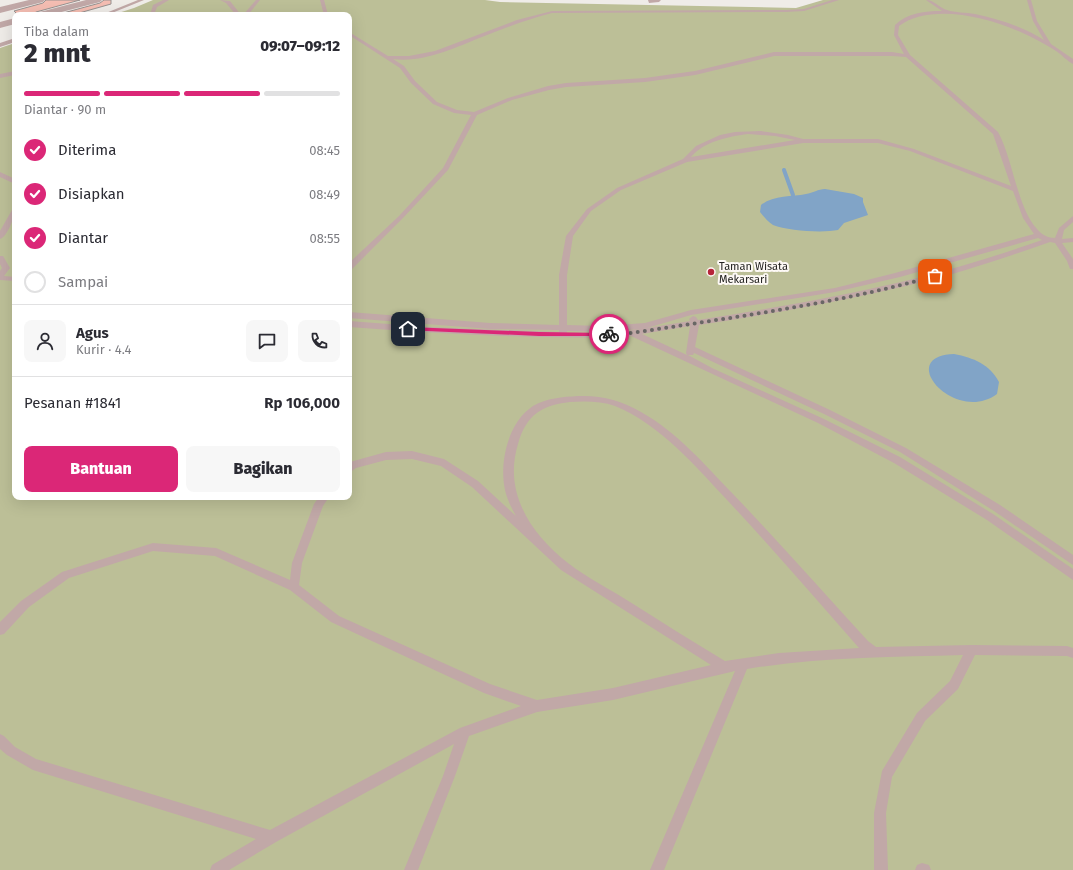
<!DOCTYPE html>
<html lang="id">
<head>
<meta charset="utf-8">
<style>
	body { margin:0; font-family:"Fira Sans",sans-serif; background:#f7f7f7; color:#2b2b33; height:100vh; display:flex; flex-direction:column; font-size:15px; white-space:nowrap }
	* { box-sizing:border-box; margin:0 }
	p { font-size:13px; color:#7c7c81 }
	.icon { flex:none; width:22px; height:22px; fill:none; stroke:currentColor; stroke-width:2; stroke-linecap:round; stroke-linejoin:round }
	.map { position:relative; flex:1; overflow:hidden }
	.sheet { position:absolute; left:12px; top:12px; width:340px; height:488px; display:flex; flex-direction:column; background:#fff; border-radius:8px; box-shadow:0 4px 16px #0002 }
	.sheet>* { flex:none }
	.pin { position:absolute; display:grid; place-items:center; width:34px; height:34px; color:#fff; margin:-17px; border-radius:8px; box-shadow:0 2px 6px #0006 }
	.courier { position:absolute; display:grid; place-items:center; width:40px; height:40px; margin:-20px; border:3px solid #db2777; border-radius:50%; background:#fff; color:#222; box-shadow:0 1px 5px #0007 }
	.summary em { font-style:normal; font-weight:800 }
	.summary div { display:flex; flex-direction:column-reverse }
	.summary { display:flex; align-items:center; justify-content:space-between; height:68px; padding:0 12px }
	h1 { font-size:26px; font-weight:800; line-height:30px }
	.bar { display:grid; grid-template-columns:repeat(4,1fr); gap:6px 4px; align-content:center; height:48px; padding:0 12px }
	.bar i { height:5px; border-radius:3px; background:#e1e1e2 }
	.bar .on { background:#db2777 }
	.bar p { grid-column:span 4 }
	.line { display:flex; align-items:center; gap:10px; padding:0 12px; border-top:1px solid #e1e1e2 }
	.line div { flex:1 }
	.round { display:grid; place-items:center; flex:none; width:42px; height:42px; border-radius:8px; background:#f7f7f7 }
	ol { padding:0 12px; list-style:none }
	li { display:flex; align-items:center; gap:12px; height:44px }
	li p { margin-inline-start:auto }
	li .icon { padding:4px; border-radius:50%; background:#db2777; color:#fff; stroke-width:4 }
	li:last-child { color:#7c7c81 }
	li i { width:22px; height:22px; border:2px solid #e1e1e2; border-radius:50% }
	.primary-button { display:flex; gap:8px; margin-top:auto; padding:8px 12px }
	.primary-button a { flex:1; height:46px; border-radius:8px; background:#db2777; color:#fff; font-size:16px; font-weight:800; line-height:46px; text-align:center }
	.primary-button a+a { background:#f7f7f7; color:#2b2b33 }
	.map>svg:first-child { display:block }
	.green { fill:#bcbf97 }
	.water { fill:#81a4c7 }
	.lines { fill:none; stroke-linecap:round; stroke-linejoin:round }
	.stream { stroke:#81a4c7; stroke-width:4 }
	.building { fill:#f4bdb2; stroke:#979290 }
	.service { fill:#c1a8a7; fill-rule:evenodd }
	.minor { fill:#c1a8a7; fill-rule:evenodd }
	.route { fill:#db2777 }
	.done { stroke:#696765; stroke-width:4; stroke-dasharray:0 7.2 }
	.poi-dot { fill:#b62439; stroke:#fdf9f5; stroke-width:1.5 }
	.labels { text-anchor:middle; dominant-baseline:central; stroke-width:4; stroke-linejoin:round; paint-order:stroke }
	.poi-label { font-size:11px; fill:#21201e; stroke:#fdf9f5; text-anchor:start }
</style>
</head>
<body>
<div class="map">
<svg width="1073" height="870" viewBox="0 0 1073 870">
	<rect width="100%" height="100%" fill="#efece8"/>
	<polygon class="green" points="153,0 485,0 500,2 796,8 823,0 1073,0 1073,870 0,870 0,48 15,43 15,497 349,497 349,15 112,15 134,8"/>
	<g class="water">
		<path d="M825,189L854,194L863,198V202L868,215L844,223L838,230C823,233 788,231 773,225C768,222 763,216 760,212L761,205C773,195 792,197 806,194C813,193 818,189 825,189Z"/>
		<path d="M954,354C974,358 989,364 999,382L997,394C955,425 894,356 954,354Z"/>
	</g>
	<g class="lines">
		<polyline class="stream" points="784,170 793,195"/>
	</g>
	<g class="building">
		<polygon points="46,0 80,0 36,12 32,15 18,15 14,11 43,3"/>
		<polygon points="104,0 111,0 111,4 72,15 56,15 100,3"/>
	</g>
	<g class="lines">
		<g class="service">
			<polygon points="138,0 144,0 107,15 101,15"/>
			<polygon points="163,0 169,0 157,7 154,15 150,15 153,5"/>
			<polygon points="220,0 230,1 241,15 236,15 226,3"/>
			<polygon points="256,0 260,0 248,15 243,15"/>
			<polygon points="320,0 324,0 328,15 324,15"/>
			<path d="M832,0H839L804,11L786,12L552,13C528,19 505,28 482,37C454,48 424,63 393,59L404,66L415,81L437,102L457,110L474,112L508,98L548,86L566,83L645,78L695,71L774,52H892L904,54L894,35L895,25C907,13 925,11 942,11L926,0C935,0 939,8 947,10C955,13 966,12 975,14C999,19 1023,27 1044,40L1033,21L1027,0H1031L1037,21L1051,44L1073,59V64C1067,61 1062,55 1056,51C1050,47 1043,43 1037,40C1002,21 935,0 899,26L898,35L910,55L998,132C1013,159 1017,207 1037,229C1042,235 1048,238 1055,238L1059,228L1073,216V222L1064,230L1062,239L1073,238V242L1062,243L1073,259V269H1070L1067,261L1055,243L1050,242C1016,254 983,265 949,275C867,297 783,312 699,325L695,347L830,410L906,448L1000,505L1073,555V565L994,511L900,452L824,414L694,353L693,355H688L712,368L824,419L900,457L993,514L1073,569V580L987,520L894,463L818,423L631,336C588,339 546,337 504,336C452,334 400,331 349,327V321L428,327L559,332V330L490,329L349,318V312L490,323L559,325V275L566,236L587,209L617,188L683,159L696,146L720,135L735,132L761,131L788,135L803,139H878L914,149L1011,186L993,134L906,57L892,56H774L695,75L645,82L566,87L549,90L512,100L477,115L448,170L403,218L352,269H349V263L399,216L443,168L471,115L454,113L433,104L411,83L400,68L349,35V32L388,56H409L435,51L517,20L552,11L786,10L804,9ZM748,134L775,136L795,140L691,157C705,141 727,137 748,134ZM803,143H878L910,151L1013,191L1023,218L1034,234L895,273L835,288L691,310L645,323L603,326L567,325V275L573,236L591,211L621,190L687,162ZM1038,238L1042,240C1010,251 977,262 944,271C863,293 780,307 698,320L696,317L693,316L689,319L690,321L647,328L691,315L835,292L900,277ZM690,326L686,353L687,355L642,334ZM641,329L617,332L567,333V331L603,332Z"/>
			<polygon points="15,38 15,42 0,47 0,43"/>
			<polygon points="15,71 15,75 0,78 0,74"/>
			<polygon points="0,172 15,179 15,184 0,177"/>
			<path d="M15,208C15,216 8,236 0,239V231L12,210Z"/>
			<polygon points="0,256 3,256 10,268 4,276 15,277 15,281 0,280 0,271 2,268 0,264"/>
			<path d="M578,396C601,395 621,400 641,412C677,432 705,465 733,494C779,542 823,592 868,641L876,647L972,645L1067,646L1073,648V658L1067,656L975,655L958,689L925,721L892,777L886,813L888,870H874V813L882,771L917,713L950,681L963,655C891,657 818,657 747,669L664,870H650L735,671L613,700L537,712L469,736L455,776L418,870H404L443,776L454,744L276,842L229,870H210L212,865L256,839L33,770L7,755L0,749V734L4,736L15,747L36,759L270,830L460,728L521,706L484,693L331,622L290,590L215,556L153,551L69,578L29,607L4,634L0,635V622L21,601L62,572L153,543L216,548L290,580L292,563L314,504L319,497H329L323,506L302,563L299,585L339,616L490,684L537,700L613,688L711,665L561,570L472,487L441,466L412,459L386,460L356,468L349,473L350,462L386,452L412,451L444,459L478,481L516,516C511,507 507,499 505,490C499,463 508,422 533,406C547,398 562,397 578,396ZM570,402C585,401 601,401 615,406C661,425 695,466 728,501C773,549 816,599 859,648L779,653L725,661C693,642 662,622 630,602C610,589 587,578 568,563C531,534 503,493 518,444C526,415 542,405 570,402Z"/>
			<polygon points="922,863 929,865 931,870 915,870 917,865"/>
		</g>
		<g class="minor">
			<polygon points="29,0 45,0 43,2 0,13 0,7"/>
			<polygon points="86,0 102,0 100,2 50,15 34,15 36,13"/>
			<polygon points="648,0 661,0 659,2 649,3"/>
			<polygon points="15,18 15,24 0,28 0,22"/>
		</g>
	</g>
	<polygon class="route" points="408,327 539,332 609,333 612,334 609,336 539,336 405,330 405,329"/>
	<g class="lines">
		<path class="done" d="M609,334L632,333C734,317 836,304 935,276"/>
	</g>
	<circle class="poi-dot" cx="711" cy="272" r="4"/>
	<g class="labels">
		<g class="poi-label">
			<text x="719" y="266">Taman Wisata<tspan x="719" dy="13">Mekarsari</tspan></text>
		</g>
	</g>
</svg>
<div class="pin" style="left:935px;top:276px;background:#ea580c"><svg class="icon" aria-label="bag" viewBox="0 0 24 24"><path d="M5 8h14l-1 12H6zM9 8a3 3 0 0 1 6 0"/></svg></div>
<div class="pin" style="left:408px;top:329px;background:#1f2937"><svg class="icon" aria-label="home" viewBox="0 0 24 24"><path d="M3 11l9-7 9 7M6 9v11h12V9"/></svg></div>
<div class="courier" style="left:609px;top:334px"><svg class="icon" aria-label="bike" viewBox="0 0 24 24"><circle cx="6" cy="16" r="4"/><circle cx="18" cy="16" r="4"/><path d="M6 16l4-8h5l3 8M10 8l3 8H6M13 5h3"/></svg></div>
<section class="sheet">
<div class="summary"><div><h1>2 mnt</h1><p>Tiba dalam</p></div><em>09:07–09:12</em></div>
<div class="bar"><i class="on"></i><i class="on"></i><i class="on"></i><i></i><p>Diantar · 90 m</p></div>
<ol>
<li><svg class="icon" aria-label="check" viewBox="0 0 24 24"><path d="M5 12l5 5 9-10"/></svg>Diterima<p>08:45</p></li>
<li><svg class="icon" aria-label="check" viewBox="0 0 24 24"><path d="M5 12l5 5 9-10"/></svg>Disiapkan<p>08:49</p></li>
<li><svg class="icon" aria-label="check" viewBox="0 0 24 24"><path d="M5 12l5 5 9-10"/></svg>Diantar<p>08:55</p></li>
<li><i></i>Sampai</li>
</ol>
<div class="line" style="height:72px"><a class="round"><svg class="icon" aria-label="person" viewBox="0 0 24 24"><circle cx="12" cy="8" r="4"/><path d="M4 21q1-7 8-7t8 7"/></svg></a><div><b>Agus</b><p>Kurir · 4.4</p></div><a class="round"><svg class="icon" aria-label="chat" viewBox="0 0 24 24"><path d="M4 5h16v11H9l-5 4z"/></svg></a><a class="round"><svg class="icon" aria-label="phone" viewBox="0 0 24 24"><path d="M5 4h4l2 5-3 2q2 4 5 5l2-3 5 2v4C11 20 4 13 5 4z"/></svg></a></div>
<div class="line" style="height:52px"><div>Pesanan #1841</div><b>Rp 106,000</b></div>
<div class="primary-button"><a>Bantuan</a><a>Bagikan</a></div>
</section>
</div>
</body>
</html>
